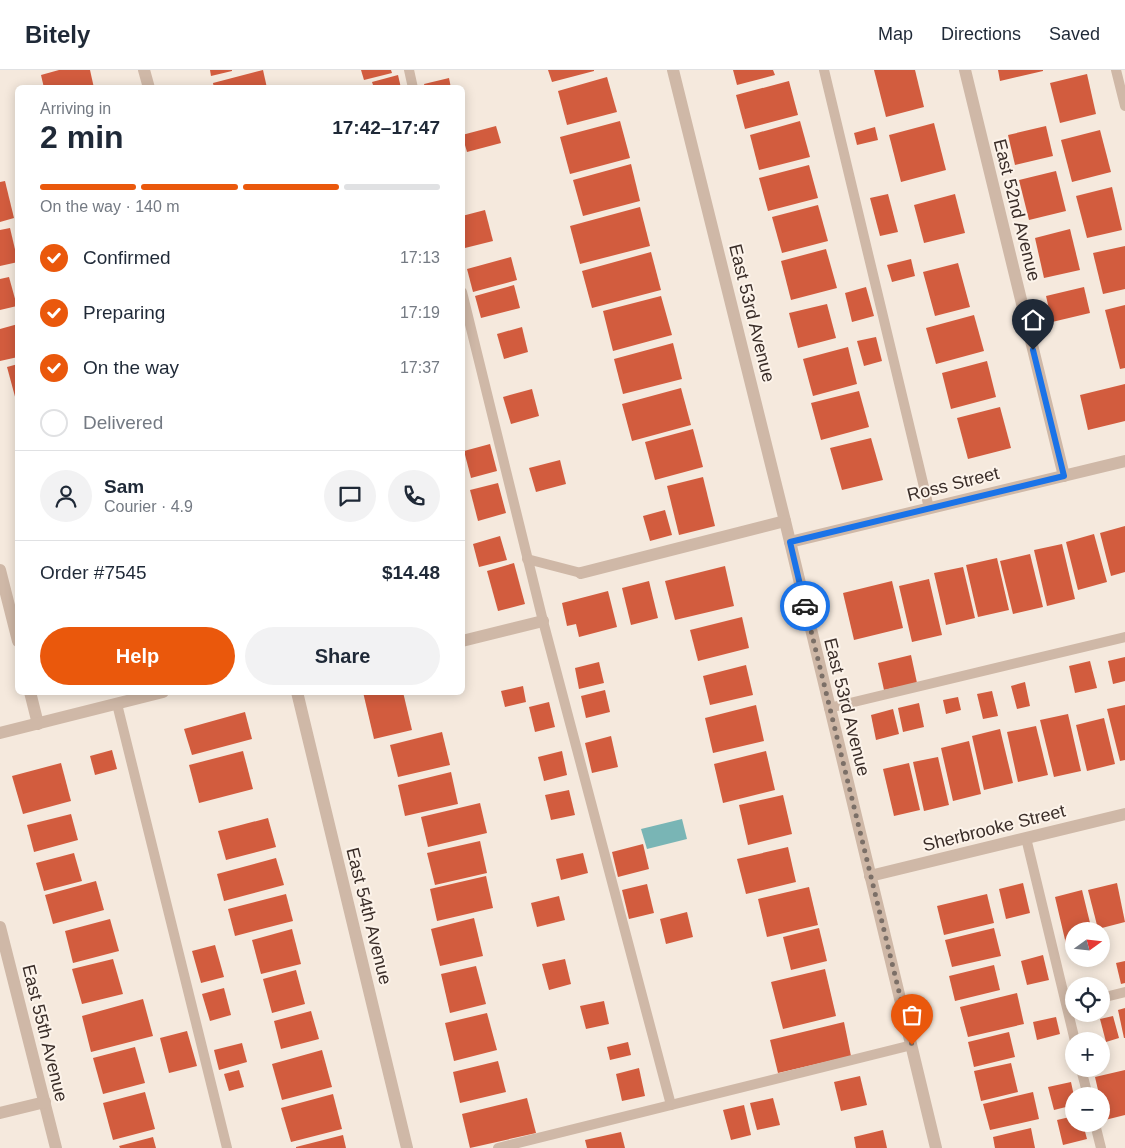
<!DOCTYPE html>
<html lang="en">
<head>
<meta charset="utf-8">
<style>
	body { margin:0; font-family:Helvetica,sans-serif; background:#f2f2f3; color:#1f2937; height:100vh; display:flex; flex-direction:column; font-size:19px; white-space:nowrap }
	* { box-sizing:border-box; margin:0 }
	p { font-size:16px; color:#747a83 }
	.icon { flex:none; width:28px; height:28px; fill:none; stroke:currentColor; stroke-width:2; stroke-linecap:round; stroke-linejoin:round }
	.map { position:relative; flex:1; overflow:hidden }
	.details { position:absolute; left:15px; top:15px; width:450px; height:610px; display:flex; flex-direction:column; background:#fff; border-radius:8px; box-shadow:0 2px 12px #0003 }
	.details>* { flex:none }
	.needle { width:32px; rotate:75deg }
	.fabs { position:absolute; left:1065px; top:852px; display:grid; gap:10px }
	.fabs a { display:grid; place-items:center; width:45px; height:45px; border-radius:50%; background:#fff; box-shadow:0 2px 12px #0003; font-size:25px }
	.pin { position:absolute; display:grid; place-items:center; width:42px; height:42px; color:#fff; margin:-51px -21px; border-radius:50% 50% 50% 0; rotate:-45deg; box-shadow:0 0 5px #0007 }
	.pin .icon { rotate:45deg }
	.courier { position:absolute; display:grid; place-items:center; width:50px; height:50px; margin:-25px; border:4px solid #1a73e8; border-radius:50%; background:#fff; color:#222; box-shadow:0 1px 6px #0007 }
	.headline em { font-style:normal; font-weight:700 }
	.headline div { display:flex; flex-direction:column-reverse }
	.headline { display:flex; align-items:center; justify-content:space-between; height:85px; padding:0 25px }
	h1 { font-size:32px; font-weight:700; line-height:38px }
	.bar { display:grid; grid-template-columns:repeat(4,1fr); gap:8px 5px; align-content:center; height:60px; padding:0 25px }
	.bar i { height:6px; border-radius:4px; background:#e0e1e3 }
	.bar .selected { background:#ea580c }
	.bar p { grid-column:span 4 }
	.line { display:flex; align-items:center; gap:12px; padding:0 25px; border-top:1px solid #e0e1e3 }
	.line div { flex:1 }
	.round { display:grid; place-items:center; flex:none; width:52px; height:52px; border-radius:26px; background:#f2f2f3 }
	ol { padding:0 25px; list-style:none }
	li { display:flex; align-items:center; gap:15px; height:55px }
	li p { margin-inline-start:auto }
	li .icon { padding:5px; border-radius:50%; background:#ea580c; color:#fff; stroke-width:4 }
	li:last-child { color:#747a83 }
	li i { width:28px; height:28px; border:2px solid #e0e1e3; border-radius:50% }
	.primary-button { display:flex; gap:10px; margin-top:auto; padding:10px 25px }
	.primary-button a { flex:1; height:58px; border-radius:30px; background:#ea580c; color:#fff; font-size:20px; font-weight:700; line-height:58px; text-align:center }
	.primary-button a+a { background:#f2f2f3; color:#1f2937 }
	header { display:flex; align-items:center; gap:30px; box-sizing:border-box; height:70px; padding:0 25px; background:#fff; border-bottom:1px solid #e0e1e3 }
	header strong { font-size:24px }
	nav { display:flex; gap:28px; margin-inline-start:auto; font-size:18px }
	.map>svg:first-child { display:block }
	.water { fill:#79b5b5 }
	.building { fill:#d25c3e }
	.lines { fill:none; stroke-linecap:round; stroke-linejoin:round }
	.lane { stroke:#cfb8a7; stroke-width:10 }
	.street { stroke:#cfb8a7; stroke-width:12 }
	.done { stroke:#7b6f67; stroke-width:5; stroke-dasharray:0 9 }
	.route { stroke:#1a73e8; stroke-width:6 }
	.labels { text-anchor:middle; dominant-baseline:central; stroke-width:4; stroke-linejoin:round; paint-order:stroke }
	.street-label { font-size:18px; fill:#3a2d28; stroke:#fcf3ea }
</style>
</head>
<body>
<header>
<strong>Bitely</strong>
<nav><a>Map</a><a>Directions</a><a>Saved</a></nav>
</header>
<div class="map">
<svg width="1125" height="1078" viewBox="0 0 1125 1078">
	<rect width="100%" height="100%" fill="#f5e9dd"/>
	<polygon class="water" points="682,749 687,769 647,779 641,759"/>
	<g class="building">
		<polygon points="59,0 90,0 94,18 44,18 41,5"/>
		<polygon points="210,0 232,0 232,1 211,6"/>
		<polygon points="263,0 267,18 214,18 213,13"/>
		<polygon points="361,0 391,0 392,3 364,10"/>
		<polygon points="548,0 594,0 594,1 552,12"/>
		<polygon points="733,0 773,0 775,5 737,15"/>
		<polygon points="874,0 915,0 924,37 886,47"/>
		<polygon points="998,0 1043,0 1043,1 1000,11"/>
		<polygon points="1087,4 1096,44 1060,53 1050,13"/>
		<polygon points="398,5 401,18 374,18 372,12"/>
		<polygon points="607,7 617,42 567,55 558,21"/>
		<polygon points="449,8 451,18 425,18 424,14"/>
		<polygon points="789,11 798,45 745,59 736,25"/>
		<polygon points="620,51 630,88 570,104 560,67"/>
		<polygon points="800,51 810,87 759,100 750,65"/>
		<polygon points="934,53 946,100 901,112 889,65"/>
		<polygon points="496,56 501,73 467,82 462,65"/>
		<polygon points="1046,56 1053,86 1015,95 1008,65"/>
		<polygon points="875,57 878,70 857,75 854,63"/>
		<polygon points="1100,60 1111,102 1072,112 1061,70"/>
		<polygon points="631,94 640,131 583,146 573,110"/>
		<polygon points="809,95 818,128 768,141 759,108"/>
		<polygon points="1056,101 1066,141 1029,150 1019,110"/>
		<polygon points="5,111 14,148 0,152 0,112"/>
		<polygon points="1112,117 1122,160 1087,168 1076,126"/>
		<polygon points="888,124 898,162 880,166 870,128"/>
		<polygon points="955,124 965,163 924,173 914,135"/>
		<polygon points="818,135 828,171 782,183 772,147"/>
		<polygon points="640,137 650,176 580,194 570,156"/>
		<polygon points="485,140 493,171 465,178 462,146"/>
		<polygon points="10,158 18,192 0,196 0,160"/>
		<polygon points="1070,159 1080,200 1044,208 1035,168"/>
		<polygon points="1125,176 1125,219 1103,224 1093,183"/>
		<polygon points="826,179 837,218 791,230 781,191"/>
		<polygon points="651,182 661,220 592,238 582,201"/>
		<polygon points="511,187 517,210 473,222 467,199"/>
		<polygon points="911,189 915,206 892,212 887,195"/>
		<polygon points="958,193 970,237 935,246 923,202"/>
		<polygon points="9,207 17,236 0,240 0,209"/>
		<polygon points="514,215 520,238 481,248 475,226"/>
		<polygon points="866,217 874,246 852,252 845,223"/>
		<polygon points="1084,217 1090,243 1052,252 1046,226"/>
		<polygon points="661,226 672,265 613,281 603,241"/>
		<polygon points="827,234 836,268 798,278 789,243"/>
		<polygon points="1125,235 1125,298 1120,299 1105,240"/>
		<polygon points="974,245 984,281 936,294 926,258"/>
		<polygon points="18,254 18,287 0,291 0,259"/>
		<polygon points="522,257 528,282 504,289 497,264"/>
		<polygon points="876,267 882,291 864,296 857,271"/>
		<polygon points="673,273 682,309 623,324 614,289"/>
		<polygon points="848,277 857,314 813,326 803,289"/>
		<polygon points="987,291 996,327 951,339 942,303"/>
		<polygon points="18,294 18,334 17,334 7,297"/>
		<polygon points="1125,314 1125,351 1088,360 1080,325"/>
		<polygon points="681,318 691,355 632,371 622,334"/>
		<polygon points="532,319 539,346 511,354 503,327"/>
		<polygon points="859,321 869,357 821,370 811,333"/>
		<polygon points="1000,337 1011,378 968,389 957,348"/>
		<polygon points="693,359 703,397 655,410 645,372"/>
		<polygon points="871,368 883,410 842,420 830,378"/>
		<polygon points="490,374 497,401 471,408 464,381"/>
		<polygon points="560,390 566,414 536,422 529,398"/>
		<polygon points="703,407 715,456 679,465 667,416"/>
		<polygon points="498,413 506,443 478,451 470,420"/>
		<polygon points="665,440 672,465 650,471 643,446"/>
		<polygon points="1125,456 1125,502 1111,506 1100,463"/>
		<polygon points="1094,464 1107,512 1078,520 1066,472"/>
		<polygon points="500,466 507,490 479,497 473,474"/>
		<polygon points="1062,474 1075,529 1047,536 1034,480"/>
		<polygon points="1030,484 1043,537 1013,544 1000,491"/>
		<polygon points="997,488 1009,540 978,547 966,495"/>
		<polygon points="514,493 525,534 498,541 487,501"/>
		<polygon points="725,496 734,536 675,550 665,511"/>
		<polygon points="963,497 975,548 946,555 934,503"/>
		<polygon points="929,509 942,565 912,572 899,516"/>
		<polygon points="649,511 658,548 631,555 622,518"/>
		<polygon points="892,511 903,558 854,570 843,523"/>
		<polygon points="608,521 617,557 579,567 576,554 567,556 562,533"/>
		<polygon points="742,547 749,578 698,591 690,560"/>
		<polygon points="911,585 917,613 884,620 878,593"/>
		<polygon points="1125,587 1125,611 1113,614 1108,591"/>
		<polygon points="1090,591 1097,618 1075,623 1069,596"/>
		<polygon points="599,592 604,613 579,619 575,598"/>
		<polygon points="746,595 753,625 710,635 703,606"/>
		<polygon points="1025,612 1030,636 1017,639 1011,616"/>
		<polygon points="523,616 526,632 505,637 501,621"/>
		<polygon points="605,620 610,642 586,648 581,626"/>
		<polygon points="992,621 998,646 983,649 977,624"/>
		<polygon points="363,622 403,622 412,660 374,669"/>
		<polygon points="958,627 961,640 946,644 943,630"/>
		<polygon points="549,632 555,657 535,662 529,637"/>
		<polygon points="919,633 924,657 903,662 898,638"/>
		<polygon points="756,635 764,671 713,683 705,648"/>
		<polygon points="1125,635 1125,690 1120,691 1107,639"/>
		<polygon points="893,639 899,664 876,670 871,645"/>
		<polygon points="245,642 252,669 192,685 184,659"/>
		<polygon points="1068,644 1081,701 1054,707 1040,650"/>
		<polygon points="1104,648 1115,694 1087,701 1076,655"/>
		<polygon points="1036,656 1048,705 1018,712 1007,662"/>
		<polygon points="1000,659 1013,713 984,720 972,666"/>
		<polygon points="442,662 450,695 398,707 390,675"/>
		<polygon points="611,666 618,697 592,703 585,673"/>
		<polygon points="969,671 981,724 953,731 941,678"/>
		<polygon points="112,680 117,699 95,705 90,686"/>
		<polygon points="243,681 253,719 199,733 189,695"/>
		<polygon points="562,681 567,705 544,711 538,687"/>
		<polygon points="766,681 775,720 723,733 714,694"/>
		<polygon points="938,687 949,735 924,741 913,692"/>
		<polygon points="61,693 71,731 23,744 12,706"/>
		<polygon points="909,693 920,740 894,746 883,699"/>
		<polygon points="451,702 458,734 405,746 398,715"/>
		<polygon points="569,720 575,745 551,750 545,725"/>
		<polygon points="783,725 792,764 748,775 739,735"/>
		<polygon points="480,733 487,763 428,777 421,747"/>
		<polygon points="71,744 78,770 34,782 27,755"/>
		<polygon points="268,748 276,777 226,790 218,761"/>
		<polygon points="480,771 487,803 435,815 427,783"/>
		<polygon points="643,774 649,799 618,807 612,782"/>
		<polygon points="788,777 796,812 746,824 737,789"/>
		<polygon points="74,783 82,811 44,821 36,793"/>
		<polygon points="583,783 588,803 561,810 556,789"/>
		<polygon points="276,788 284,815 224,831 217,804"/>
		<polygon points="486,806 493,838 437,851 430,819"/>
		<polygon points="96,811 104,840 53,854 45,825"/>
		<polygon points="1023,813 1030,843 1006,849 999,819"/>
		<polygon points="1117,813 1125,852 1098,859 1088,820"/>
		<polygon points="647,814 654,843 629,849 622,820"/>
		<polygon points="809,817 818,855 767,867 758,829"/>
		<polygon points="1082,820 1092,861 1074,861 1074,872 1066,874 1055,827"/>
		<polygon points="286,824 293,851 235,866 228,839"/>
		<polygon points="987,824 994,853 944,865 937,836"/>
		<polygon points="559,826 565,850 537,857 531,833"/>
		<polygon points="687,842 693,867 666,874 660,849"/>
		<polygon points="474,848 483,886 440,896 431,859"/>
		<polygon points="110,849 119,881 73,893 65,861"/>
		<polygon points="819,858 827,891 791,900 783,867"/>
		<polygon points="994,858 1001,886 952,897 945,870"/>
		<polygon points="292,859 301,894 261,904 252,870"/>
		<polygon points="215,875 224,907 201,913 192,881"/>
		<polygon points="1043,885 1049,910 1027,915 1021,891"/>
		<polygon points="113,889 123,924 82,934 72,899"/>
		<polygon points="565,889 571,914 549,920 542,894"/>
		<polygon points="1125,891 1125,913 1121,914 1116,893"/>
		<polygon points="994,895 1000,920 955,931 949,906"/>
		<polygon points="476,896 486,934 450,943 441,904"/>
		<polygon points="825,899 836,946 783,959 771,912"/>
		<polygon points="296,900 305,934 272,943 263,909"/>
		<polygon points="224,918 231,945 210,951 202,924"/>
		<polygon points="1017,923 1024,954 968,967 960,937"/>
		<polygon points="143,929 153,966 91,982 82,946"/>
		<polygon points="604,931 609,954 586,959 580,936"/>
		<polygon points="1125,938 1125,968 1124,968 1118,940"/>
		<polygon points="311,941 319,969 281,979 274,951"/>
		<polygon points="487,943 497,980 454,991 445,953"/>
		<polygon points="1113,946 1119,968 1106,972 1100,949"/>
		<polygon points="1056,947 1060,964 1037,970 1033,952"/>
		<polygon points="844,952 851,986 778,1003 770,970"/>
		<polygon points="187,961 197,996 169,1003 160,968"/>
		<polygon points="1009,962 1015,987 974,997 968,972"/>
		<polygon points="628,972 631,985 610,990 607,977"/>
		<polygon points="242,973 247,992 219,1000 214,980"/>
		<polygon points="135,977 145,1013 103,1024 93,988"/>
		<polygon points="322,980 332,1017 282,1030 272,994"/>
		<polygon points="498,991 506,1022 460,1033 453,1002"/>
		<polygon points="1011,993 1018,1022 981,1031 974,1001"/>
		<polygon points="639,998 645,1026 622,1031 616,1004"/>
		<polygon points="239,1000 244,1017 229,1021 224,1004"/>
		<polygon points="1125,1000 1125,1045 1105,1050 1095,1007"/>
		<polygon points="860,1006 867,1035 841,1041 834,1012"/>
		<polygon points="1071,1012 1074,1026 1074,1035 1054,1040 1048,1017"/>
		<polygon points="145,1022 155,1059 113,1070 103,1033"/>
		<polygon points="1033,1022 1039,1049 990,1060 983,1034"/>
		<polygon points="333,1024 342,1059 291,1072 281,1038"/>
		<polygon points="527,1028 536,1063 470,1078 462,1044"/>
		<polygon points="773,1028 780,1055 757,1060 750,1033"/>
		<polygon points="744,1035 751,1065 731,1070 723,1040"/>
		<polygon points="1074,1046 1074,1054 1083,1054 1087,1069 1063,1075 1057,1050"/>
		<polygon points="1031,1058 1035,1078 995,1078 993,1067"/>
		<polygon points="883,1060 887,1078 856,1078 854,1067"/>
		<polygon points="621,1062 625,1078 587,1078 585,1070"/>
		<polygon points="343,1065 346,1078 296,1078 296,1077"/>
		<polygon points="153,1067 156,1078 120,1078 119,1076"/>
	</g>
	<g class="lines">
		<g class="lane">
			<polyline points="409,0 413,18"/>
			<polyline points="824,0 929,438"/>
			<polyline points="1116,0 1125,36"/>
			<polyline points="462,222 543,551 671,1035"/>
			<polyline points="527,489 581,503"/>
			<polyline points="117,634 227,1078"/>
			<polyline points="829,638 1125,567"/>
			<polyline points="1026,768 1075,971"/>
			<polyline points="1101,928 1125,922"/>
			<polyline points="1081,999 1088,1026"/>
			<polyline points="1095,1054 1101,1078"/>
			<polyline points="498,1078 912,975"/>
		</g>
		<g class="street">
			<polyline points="144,0 149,18"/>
			<polyline points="673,0 785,451 936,1078"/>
			<polyline points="965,0 1064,406"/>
			<polyline points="790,472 1125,391"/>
			<polyline points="0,500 18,571"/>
			<polyline points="581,503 785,451"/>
			<polyline points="462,571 543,551"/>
			<polyline points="30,622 38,654"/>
			<polyline points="297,622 407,1078"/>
			<polyline points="0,663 163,622"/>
			<polyline points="870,806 1125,744"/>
			<polyline points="0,857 56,1078"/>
			<polyline points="0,1043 45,1032"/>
		</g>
	</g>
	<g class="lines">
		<polyline class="done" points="805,536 912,975"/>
		<polyline class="route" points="805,536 790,472 1064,406 1033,280"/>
	</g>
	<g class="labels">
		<g class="street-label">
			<text transform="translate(1017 140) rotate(76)">East 52nd Avenue</text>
			<text transform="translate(752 243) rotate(76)">East 53rd Avenue</text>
			<text transform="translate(953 414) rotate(-14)">Ross Street</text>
			<text transform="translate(847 637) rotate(76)">East 53rd Avenue</text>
			<text transform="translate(994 758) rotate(-14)">Sherbrooke Street</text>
			<text transform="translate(369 846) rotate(76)">East 54th Avenue</text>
			<text transform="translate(45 963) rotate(76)">East 55th Avenue</text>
		</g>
	</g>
</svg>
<div class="fabs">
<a><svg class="needle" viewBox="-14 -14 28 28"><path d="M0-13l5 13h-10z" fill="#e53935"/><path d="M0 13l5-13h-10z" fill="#747a83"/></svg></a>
<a><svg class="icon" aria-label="locate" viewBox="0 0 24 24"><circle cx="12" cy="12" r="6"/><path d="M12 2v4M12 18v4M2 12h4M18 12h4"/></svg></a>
<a>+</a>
<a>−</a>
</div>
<div class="pin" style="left:912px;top:975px;background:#ea580c"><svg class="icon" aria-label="bag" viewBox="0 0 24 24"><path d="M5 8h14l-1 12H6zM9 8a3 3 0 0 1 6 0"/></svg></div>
<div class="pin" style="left:1033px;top:280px;background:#1f2937"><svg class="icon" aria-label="home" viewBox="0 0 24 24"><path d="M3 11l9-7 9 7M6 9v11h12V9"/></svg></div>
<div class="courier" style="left:805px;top:536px"><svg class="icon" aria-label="car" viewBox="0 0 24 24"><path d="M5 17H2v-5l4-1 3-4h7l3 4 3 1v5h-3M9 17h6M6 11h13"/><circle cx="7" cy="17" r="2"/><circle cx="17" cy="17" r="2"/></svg></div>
<section class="details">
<div class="headline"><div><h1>2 min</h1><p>Arriving in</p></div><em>17:42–17:47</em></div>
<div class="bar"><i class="selected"></i><i class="selected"></i><i class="selected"></i><i></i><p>On the way · 140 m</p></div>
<ol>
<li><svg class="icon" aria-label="check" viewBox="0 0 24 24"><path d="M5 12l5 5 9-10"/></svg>Confirmed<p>17:13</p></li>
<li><svg class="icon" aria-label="check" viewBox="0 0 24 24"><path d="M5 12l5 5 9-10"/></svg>Preparing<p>17:19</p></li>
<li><svg class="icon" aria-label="check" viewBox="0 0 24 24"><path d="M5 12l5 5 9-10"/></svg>On the way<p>17:37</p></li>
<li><i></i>Delivered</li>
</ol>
<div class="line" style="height:90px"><a class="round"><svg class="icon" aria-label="person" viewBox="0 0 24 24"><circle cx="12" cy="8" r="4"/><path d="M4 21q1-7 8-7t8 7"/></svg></a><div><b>Sam</b><p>Courier · 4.9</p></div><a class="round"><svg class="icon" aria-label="chat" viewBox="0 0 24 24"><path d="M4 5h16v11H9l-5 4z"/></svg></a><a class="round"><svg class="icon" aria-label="phone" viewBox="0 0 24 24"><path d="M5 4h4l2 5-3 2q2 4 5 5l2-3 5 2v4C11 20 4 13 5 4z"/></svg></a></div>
<div class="line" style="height:65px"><div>Order #7545</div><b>$14.48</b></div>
<div class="primary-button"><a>Help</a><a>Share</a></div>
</section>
</div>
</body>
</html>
